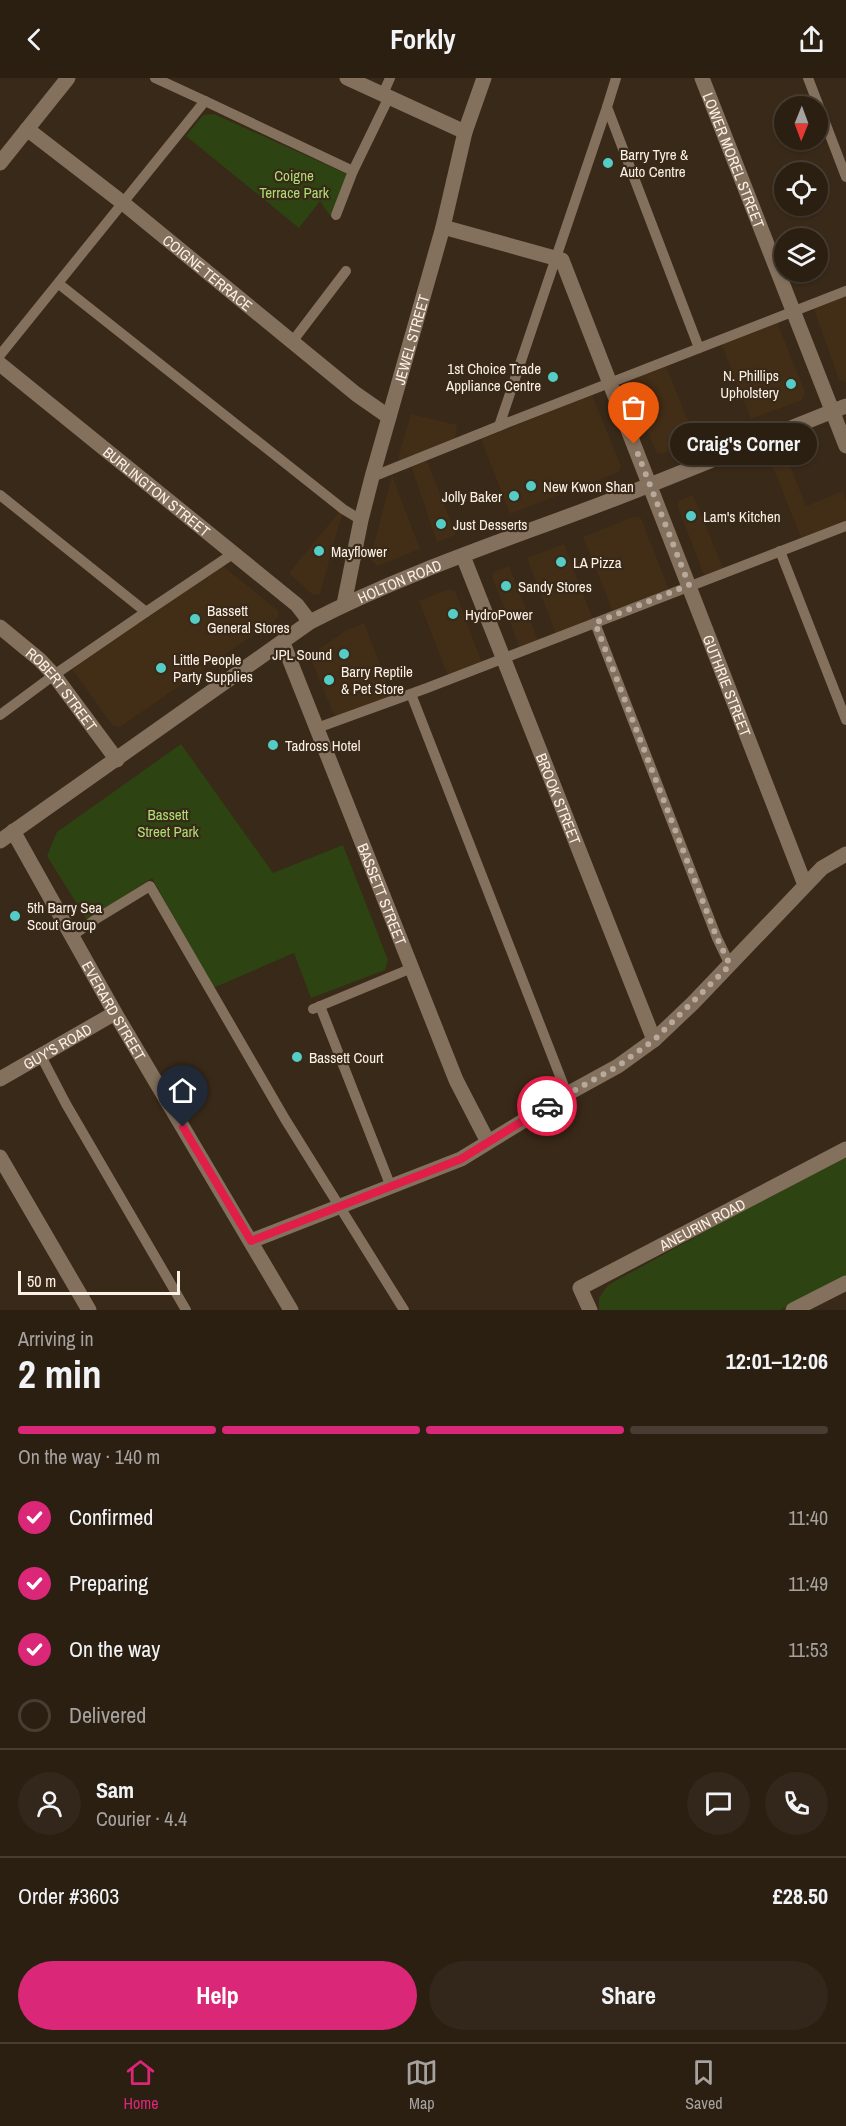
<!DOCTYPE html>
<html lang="en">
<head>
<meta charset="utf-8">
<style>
	body { margin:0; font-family:"Archivo Narrow",sans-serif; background:#33271b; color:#f1f3f6; height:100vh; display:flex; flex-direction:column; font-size:22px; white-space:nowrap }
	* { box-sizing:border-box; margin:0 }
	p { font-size:20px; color:#a6a29f }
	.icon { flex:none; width:33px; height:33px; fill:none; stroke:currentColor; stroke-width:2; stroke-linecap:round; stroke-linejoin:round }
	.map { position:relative; height:1232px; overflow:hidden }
	.details { display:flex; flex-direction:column; background:#2b1f12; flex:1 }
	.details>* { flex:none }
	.needle { width:39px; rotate:181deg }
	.controls { position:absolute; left:774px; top:18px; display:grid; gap:12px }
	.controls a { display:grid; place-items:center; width:54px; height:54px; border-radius:50%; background:#2b1f12; box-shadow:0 2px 4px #0004,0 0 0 2px #473d32; font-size:30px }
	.scale { position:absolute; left:18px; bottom:15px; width:162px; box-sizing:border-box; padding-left:6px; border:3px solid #fbf0e5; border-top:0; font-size:16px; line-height:21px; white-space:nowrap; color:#fbf0e5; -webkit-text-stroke:4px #392918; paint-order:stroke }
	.pin { position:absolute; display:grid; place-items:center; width:51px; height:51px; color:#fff; margin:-62px -26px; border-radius:50% 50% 50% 0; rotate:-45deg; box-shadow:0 0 6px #0007 }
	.pin .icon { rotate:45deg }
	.courier { position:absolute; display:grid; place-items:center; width:60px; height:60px; margin:-30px; border:4px solid #e11d48; border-radius:50%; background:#fff; color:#222; box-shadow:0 2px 8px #0007 }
	.bubble { position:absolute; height:42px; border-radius:21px; background:#2b1f12; box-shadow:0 2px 4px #0004,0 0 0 2px #473d32; font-size:20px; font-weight:800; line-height:42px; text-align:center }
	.head em { font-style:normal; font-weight:800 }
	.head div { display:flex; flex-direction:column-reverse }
	.head { display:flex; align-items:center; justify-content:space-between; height:102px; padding:0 18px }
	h1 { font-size:39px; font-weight:800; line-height:45px }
	.bar { display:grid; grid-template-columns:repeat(4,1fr); gap:9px 6px; align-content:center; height:72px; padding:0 18px }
	.bar i { height:8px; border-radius:4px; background:#473d32 }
	.bar .current { background:#db2777 }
	.bar p { grid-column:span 4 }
	.line { display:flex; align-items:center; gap:15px; padding:0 18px; border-top:2px solid #473d32 }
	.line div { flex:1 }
	.round { display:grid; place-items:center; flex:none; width:63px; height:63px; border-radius:32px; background:#33271b }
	ol { padding:0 18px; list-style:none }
	li { display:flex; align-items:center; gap:18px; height:66px }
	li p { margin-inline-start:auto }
	li .icon { padding:6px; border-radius:50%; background:#db2777; color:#fff; stroke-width:4 }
	li:last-child { color:#a6a29f }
	li i { width:33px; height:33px; border:3px solid #473d32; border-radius:50% }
	.primary-button { display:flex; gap:12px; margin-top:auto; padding:12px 18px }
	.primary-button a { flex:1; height:69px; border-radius:36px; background:#db2777; color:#fff; font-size:24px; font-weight:800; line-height:69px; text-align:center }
	.primary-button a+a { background:#33271b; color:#f1f3f6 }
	header { display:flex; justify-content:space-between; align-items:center; height:78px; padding:0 18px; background:#2b1f12; font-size:27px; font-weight:800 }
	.tab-bar { display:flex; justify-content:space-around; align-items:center; height:84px; border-top:2px solid #473d32; background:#2b1f12; font-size:16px; color:#a6a29f }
	.tab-bar a { display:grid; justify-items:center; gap:3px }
	.tab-bar .current { color:#db2777 }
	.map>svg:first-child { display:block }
	.built { fill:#422d16 }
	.green { fill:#2d4311 }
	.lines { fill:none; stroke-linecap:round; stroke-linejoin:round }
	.service { stroke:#83705d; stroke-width:10 }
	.minor { stroke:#83705d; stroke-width:15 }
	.tertiary { stroke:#83705d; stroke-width:15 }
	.done { stroke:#b7aa9d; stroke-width:6; stroke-dasharray:0 10.8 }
	.route { stroke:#e11d48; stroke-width:8 }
	.poi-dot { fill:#54cdc6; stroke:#392918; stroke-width:2 }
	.labels { text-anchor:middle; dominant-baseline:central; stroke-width:4.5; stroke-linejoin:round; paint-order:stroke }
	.poi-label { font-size:15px; fill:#fbf0e5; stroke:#392918; text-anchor:start }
	.street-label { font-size:15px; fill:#fbf0e5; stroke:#392918 }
	.park-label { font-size:15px; fill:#acde74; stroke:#392918 }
</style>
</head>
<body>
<header><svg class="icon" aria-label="back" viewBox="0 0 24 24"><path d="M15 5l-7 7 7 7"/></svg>Forkly<svg class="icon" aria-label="share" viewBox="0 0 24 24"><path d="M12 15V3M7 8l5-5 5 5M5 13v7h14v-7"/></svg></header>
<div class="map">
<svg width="846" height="1232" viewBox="0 0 846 1232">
	<rect width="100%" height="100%" fill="#392918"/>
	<g class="built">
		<polygon points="846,218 846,304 845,304 839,302 814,231"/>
		<polygon points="777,244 805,314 802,322 751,341 721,265"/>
		<polygon points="666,288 696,363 662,376 656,374 629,303"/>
		<polygon points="592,317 621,388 619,394 510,436 481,361"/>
		<polygon points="411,336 457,347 455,361 401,383 398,380"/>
		<polygon points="787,380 806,428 843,413 846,424 846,443 801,460 772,386"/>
		<polygon points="427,383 456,457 437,464 411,388"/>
		<polygon points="392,397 420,471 378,488 370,481"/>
		<polygon points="693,417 723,490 704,497 677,427 680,422"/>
		<polygon points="339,434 342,436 320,516 313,517 289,495"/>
		<polygon points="635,438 641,440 669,512 613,534 583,459"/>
		<polygon points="564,466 593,542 556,556 527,480"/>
		<polygon points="223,488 279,533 278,540 120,649 113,648 72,591"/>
		<polygon points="509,488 538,562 520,570 492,499 493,494"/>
		<polygon points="449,511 455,513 482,585 448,598 419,523"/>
		<polygon points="364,545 392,617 335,639 311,582 313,575 345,553"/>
	</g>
	<g class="green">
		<polygon points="214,36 347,96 330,138 320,123 299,150 186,58 203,37"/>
		<polygon points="181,666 273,795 343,767 388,882 385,892 311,920 294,875 213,910 152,800 87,842 47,778 57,754"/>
		<polygon points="846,1076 846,1198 780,1232 599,1232 599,1220 608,1207"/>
	</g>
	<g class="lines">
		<g class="service">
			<polyline points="616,0 607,29 699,270"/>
			<polyline points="808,0 846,99"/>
			<polyline points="383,16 390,0"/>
			<polyline points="205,23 353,93 389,19"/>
			<polyline points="607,29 499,348 846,213"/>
			<polyline points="336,137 353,93"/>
			<polyline points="59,206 343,431 361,442"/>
			<polyline points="292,264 346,193"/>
			<polyline points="0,277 205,23 155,0"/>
			<polyline points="372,399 499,348"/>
			<polyline points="0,417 146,534 234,475"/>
			<polyline points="780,473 846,642"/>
			<polyline points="595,545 717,860 730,887"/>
			<polyline points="411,616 567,1016"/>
			<polyline points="0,637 54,597 146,534"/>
			<polyline points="317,650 427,610 846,448"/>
			<polyline points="72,858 96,841 150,808 285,1041 404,1232"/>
			<polyline points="320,928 391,1109"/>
			<polyline points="313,931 412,890"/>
			<polyline points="41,978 66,1026 186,1232"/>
		</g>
		<g class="minor">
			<polyline points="347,0 465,54"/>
			<path id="s1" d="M702,0L846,368"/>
			<path id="s2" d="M27,51L123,125L356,316L389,339"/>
			<polyline points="0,85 68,0"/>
			<path id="s3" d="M443,149L562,182L805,807"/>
			<path id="s4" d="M0,286L297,527L310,544"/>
			<path id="s5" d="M463,478L654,962"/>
			<path id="s6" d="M344,526L361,442L372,399L443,149L465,54L484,0"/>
			<path id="s7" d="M0,549L40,582L54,597L117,682"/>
			<path id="s8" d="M283,565L456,1002L488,1064"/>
			<path id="s9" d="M13,753L115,935L291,1232"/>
			<path id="s10" d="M0,1001L115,935"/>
			<polyline points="0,1079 89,1232"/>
			<polyline points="251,1163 461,1081 567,1016 618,988 654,962 693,925 822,790 846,776"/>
			<path id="s11" d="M590,1232L580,1210L846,1071"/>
			<polyline points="793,1232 846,1205"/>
		</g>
		<path class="tertiary" id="s12" d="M0,763L310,544C402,496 503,463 601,426C683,395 764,360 846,328"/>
	</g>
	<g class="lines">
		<polyline class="done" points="547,1028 618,988 654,962 730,887 717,860 595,545 689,507 634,366"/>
		<polyline class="route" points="183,1049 251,1163 461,1081 547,1028"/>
	</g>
	<g class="poi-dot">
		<circle cx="608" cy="85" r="6"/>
		<circle cx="553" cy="299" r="6"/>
		<circle cx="791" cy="306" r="6"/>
		<circle cx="531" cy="408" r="6"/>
		<circle cx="514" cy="418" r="6"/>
		<circle cx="691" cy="438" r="6"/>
		<circle cx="441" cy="446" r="6"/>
		<circle cx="319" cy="473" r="6"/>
		<circle cx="561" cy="484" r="6"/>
		<circle cx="506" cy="508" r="6"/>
		<circle cx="453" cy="536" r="6"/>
		<circle cx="195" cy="541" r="6"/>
		<circle cx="344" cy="576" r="6"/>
		<circle cx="161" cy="590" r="6"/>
		<circle cx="329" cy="602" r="6"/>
		<circle cx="273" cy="667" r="6"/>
		<circle cx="15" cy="838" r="6"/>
		<circle cx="297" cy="979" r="6"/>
	</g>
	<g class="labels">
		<g class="poi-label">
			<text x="620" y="76">Barry Tyre &amp;<tspan x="620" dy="17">Auto Centre</tspan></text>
			<text x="541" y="290" text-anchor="end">1st Choice Trade<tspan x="541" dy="17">Appliance Centre</tspan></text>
			<text x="779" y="297" text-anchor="end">N. Phillips<tspan x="779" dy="17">Upholstery</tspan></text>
			<text x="543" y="408">New Kwon Shan</text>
			<text x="502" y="418" text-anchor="end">Jolly Baker</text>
			<text x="703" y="438">Lam's Kitchen</text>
			<text x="453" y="446">Just Desserts</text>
			<text x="331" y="473">Mayflower</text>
			<text x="573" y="484">LA Pizza</text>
			<text x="518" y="508">Sandy Stores</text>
			<text x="207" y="532">Bassett<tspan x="207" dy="17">General Stores</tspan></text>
			<text x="465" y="536">HydroPower</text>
			<text x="332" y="576" text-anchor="end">JPL Sound</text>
			<text x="173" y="581">Little People<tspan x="173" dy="17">Party Supplies</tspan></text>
			<text x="341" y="593">Barry Reptile<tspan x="341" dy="17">&amp; Pet Store</tspan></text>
			<text x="285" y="667">Tadross Hotel</text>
			<text x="27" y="829">5th Barry Sea<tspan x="27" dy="17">Scout Group</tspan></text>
			<text x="309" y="979">Bassett Court</text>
		</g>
		<g class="street-label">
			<text stroke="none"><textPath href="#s1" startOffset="88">LOWER MOREL STREET</textPath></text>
			<text stroke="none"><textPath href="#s2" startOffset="231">COIGNE TERRACE</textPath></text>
			<text stroke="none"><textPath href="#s6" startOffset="273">JEWEL STREET</textPath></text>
			<text stroke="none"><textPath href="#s4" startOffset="202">BURLINGTON STREET</textPath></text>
			<text stroke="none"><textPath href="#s12" startOffset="478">HOLTON ROAD</textPath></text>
			<text stroke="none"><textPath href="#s3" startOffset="580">GUTHRIE STREET</textPath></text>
			<text stroke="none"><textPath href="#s7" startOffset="88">ROBERT STREET</textPath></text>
			<text stroke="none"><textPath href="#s5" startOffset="261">BROOK STREET</textPath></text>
			<text stroke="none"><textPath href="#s8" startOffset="270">BASSETT STREET</textPath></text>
			<text stroke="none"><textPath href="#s9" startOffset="206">EVERARD STREET</textPath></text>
			<text stroke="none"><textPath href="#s10" startOffset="66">GUY'S ROAD</textPath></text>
			<text stroke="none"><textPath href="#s11" startOffset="162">ANEURIN ROAD</textPath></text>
		</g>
		<g class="park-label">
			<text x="294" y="97">Coigne<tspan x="294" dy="17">Terrace Park</tspan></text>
			<text x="168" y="736">Bassett<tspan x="168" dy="17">Street Park</tspan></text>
		</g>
	</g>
</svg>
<div class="controls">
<a><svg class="needle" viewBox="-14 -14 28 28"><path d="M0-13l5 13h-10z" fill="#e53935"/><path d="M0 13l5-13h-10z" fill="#a6a29f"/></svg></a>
<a><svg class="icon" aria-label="locate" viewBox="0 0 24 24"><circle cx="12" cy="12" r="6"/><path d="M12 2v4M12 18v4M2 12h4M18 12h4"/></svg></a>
<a><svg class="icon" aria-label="layers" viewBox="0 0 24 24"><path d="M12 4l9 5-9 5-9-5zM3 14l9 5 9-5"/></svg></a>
</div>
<div class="scale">50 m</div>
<div class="pin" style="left:634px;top:366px;background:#ea580c"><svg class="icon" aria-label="bag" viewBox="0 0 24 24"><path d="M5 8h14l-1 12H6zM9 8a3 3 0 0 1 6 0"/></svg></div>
<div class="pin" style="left:183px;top:1049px;background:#1f2937"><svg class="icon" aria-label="home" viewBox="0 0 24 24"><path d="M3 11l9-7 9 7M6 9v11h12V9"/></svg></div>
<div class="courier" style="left:547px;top:1028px"><svg class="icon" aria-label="car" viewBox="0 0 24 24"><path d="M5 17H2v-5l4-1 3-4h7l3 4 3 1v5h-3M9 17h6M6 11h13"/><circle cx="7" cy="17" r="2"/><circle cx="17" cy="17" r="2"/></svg></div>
<div class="bubble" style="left:670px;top:345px;width:147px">Craig's Corner</div>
</div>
<section class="details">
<div class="head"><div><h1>2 min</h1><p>Arriving in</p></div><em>12:01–12:06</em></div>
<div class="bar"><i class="current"></i><i class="current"></i><i class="current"></i><i></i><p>On the way · 140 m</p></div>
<ol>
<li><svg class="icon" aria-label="check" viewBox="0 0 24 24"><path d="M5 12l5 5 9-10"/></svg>Confirmed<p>11:40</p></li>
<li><svg class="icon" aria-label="check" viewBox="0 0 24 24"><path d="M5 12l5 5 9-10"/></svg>Preparing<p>11:49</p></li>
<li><svg class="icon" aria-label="check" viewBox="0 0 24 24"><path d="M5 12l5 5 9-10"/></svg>On the way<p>11:53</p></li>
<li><i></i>Delivered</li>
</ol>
<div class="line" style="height:108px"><a class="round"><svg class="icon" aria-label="person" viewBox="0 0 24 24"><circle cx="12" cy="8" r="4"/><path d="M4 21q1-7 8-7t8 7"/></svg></a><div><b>Sam</b><p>Courier · 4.4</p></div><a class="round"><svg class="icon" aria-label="chat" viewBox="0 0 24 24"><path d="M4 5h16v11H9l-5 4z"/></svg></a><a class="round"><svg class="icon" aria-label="phone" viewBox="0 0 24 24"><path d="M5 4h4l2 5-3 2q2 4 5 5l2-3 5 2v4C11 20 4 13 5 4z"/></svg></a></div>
<div class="line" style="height:78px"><div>Order #3603</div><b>£28.50</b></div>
<div class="primary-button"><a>Help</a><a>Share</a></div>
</section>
<nav class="tab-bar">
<a class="current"><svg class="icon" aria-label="home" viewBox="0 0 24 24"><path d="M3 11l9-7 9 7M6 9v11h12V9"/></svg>Home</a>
<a><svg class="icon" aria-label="map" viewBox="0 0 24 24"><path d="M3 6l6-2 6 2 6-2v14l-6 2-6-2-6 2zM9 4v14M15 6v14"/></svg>Map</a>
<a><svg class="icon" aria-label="saved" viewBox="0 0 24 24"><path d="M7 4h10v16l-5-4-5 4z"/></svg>Saved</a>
</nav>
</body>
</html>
